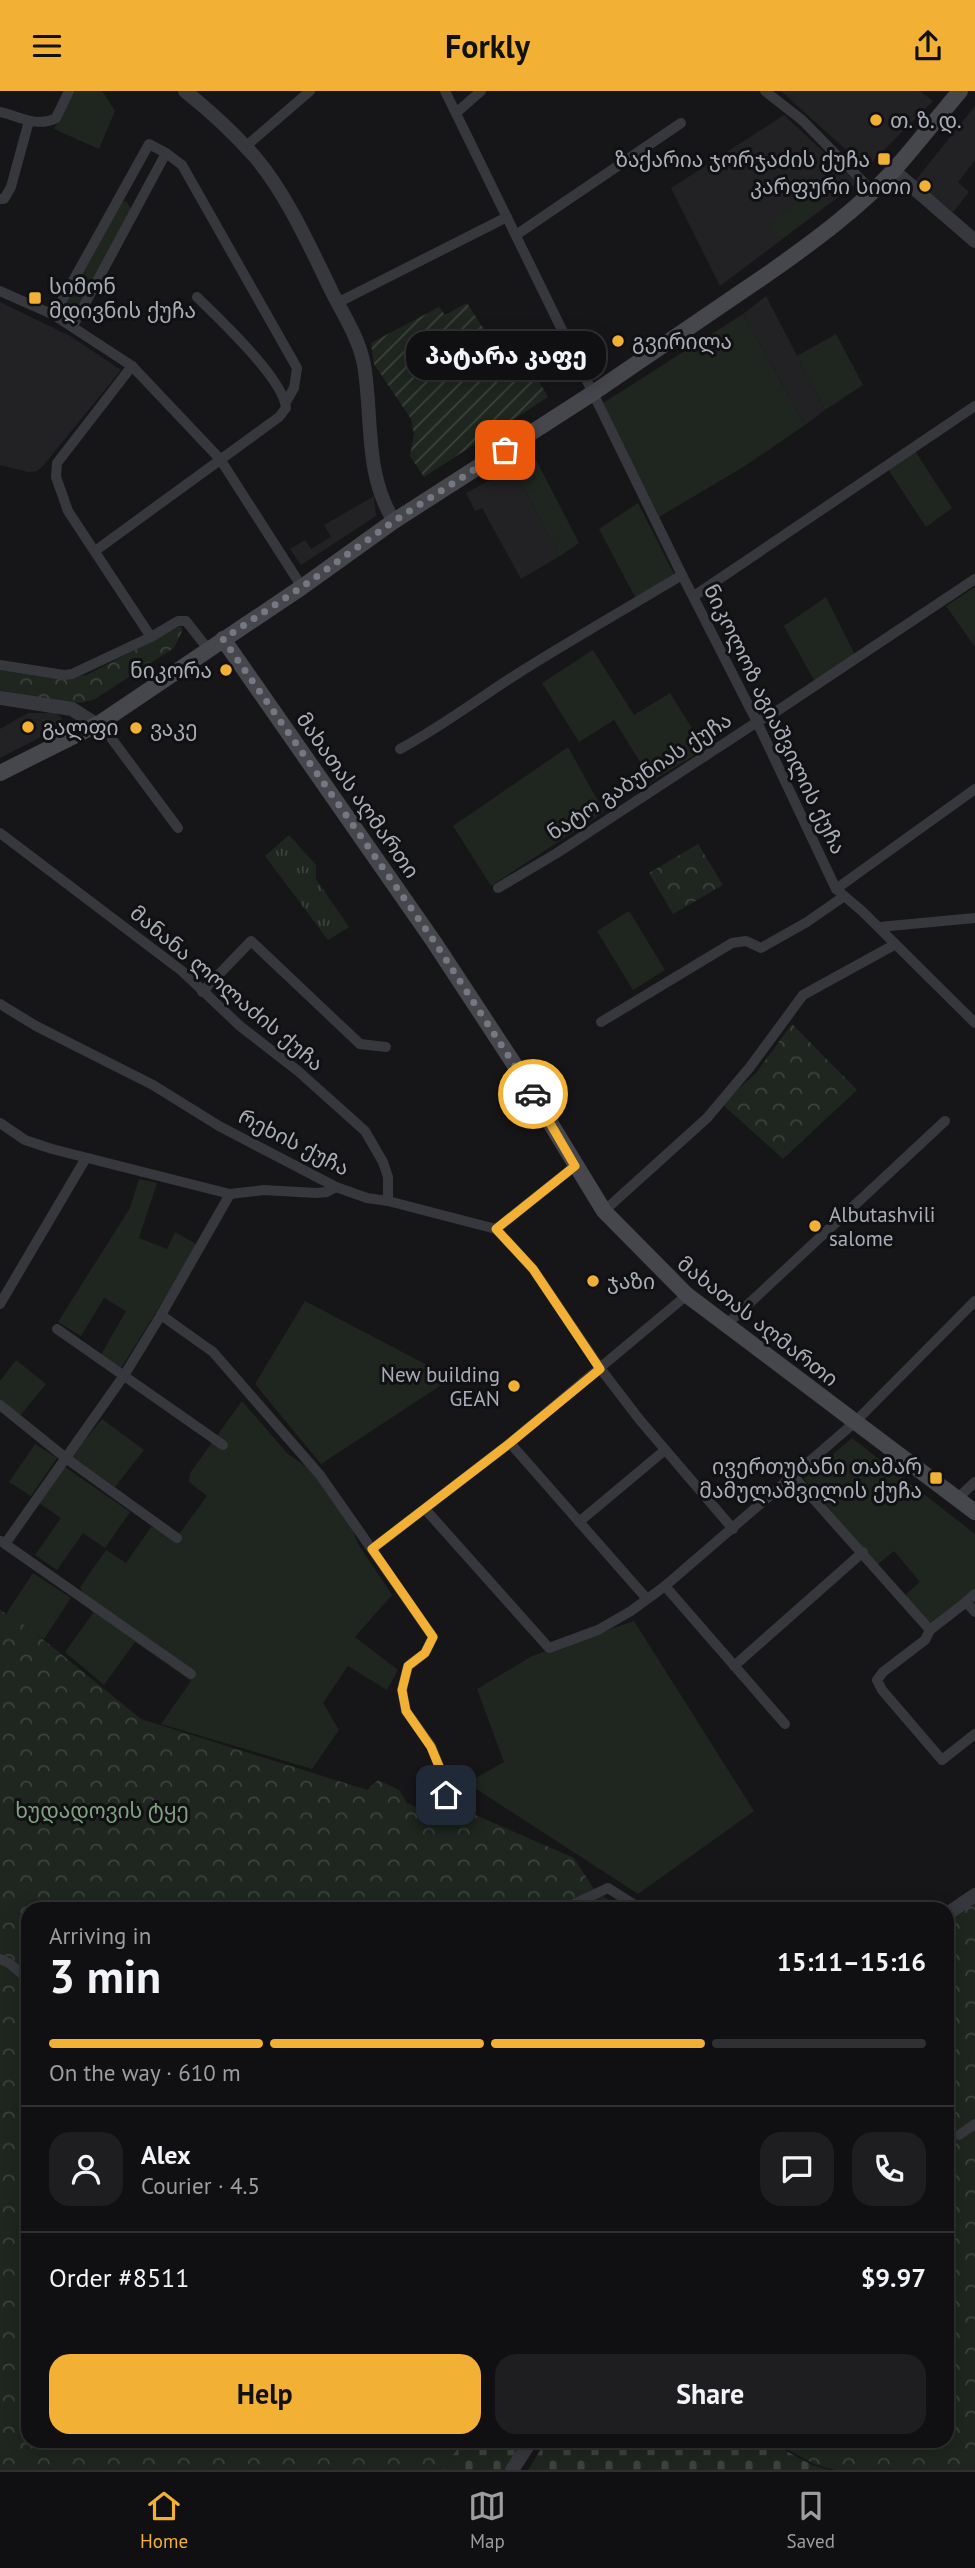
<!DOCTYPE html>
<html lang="en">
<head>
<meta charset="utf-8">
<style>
	body { margin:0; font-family:"PT Sans","Noto Sans Georgian",sans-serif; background:#1e1e20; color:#f1f3f6; height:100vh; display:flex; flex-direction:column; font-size:26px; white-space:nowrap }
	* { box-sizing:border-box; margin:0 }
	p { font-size:23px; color:#9c9d9f }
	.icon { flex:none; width:38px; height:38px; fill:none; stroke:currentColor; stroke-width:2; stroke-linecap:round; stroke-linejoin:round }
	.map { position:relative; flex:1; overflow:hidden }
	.drawer { position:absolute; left:21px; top:1811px; width:933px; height:546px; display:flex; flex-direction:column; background:#101012; border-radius:21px; box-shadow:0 4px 18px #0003,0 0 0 2px #303032 }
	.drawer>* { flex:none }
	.pin { position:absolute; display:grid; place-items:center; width:60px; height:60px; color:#fff; margin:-30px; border-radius:14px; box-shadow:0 4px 10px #0006 }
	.courier { position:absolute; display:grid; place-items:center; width:70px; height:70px; margin:-35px; border:5px solid #f2b134; border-radius:50%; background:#fff; color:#222; box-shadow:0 2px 9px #0007 }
	.bubble { position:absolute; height:49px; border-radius:21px; background:#101012; box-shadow:0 4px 18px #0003,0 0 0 2px #303032; font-size:23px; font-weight:800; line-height:49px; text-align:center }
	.headline em { font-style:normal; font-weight:800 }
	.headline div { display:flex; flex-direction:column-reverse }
	.headline { display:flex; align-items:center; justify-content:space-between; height:119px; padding:0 28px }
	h1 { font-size:46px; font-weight:800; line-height:52px }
	.bar { display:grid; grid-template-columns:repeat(4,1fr); gap:10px 7px; align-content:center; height:84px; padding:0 28px }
	.bar i { height:9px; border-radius:5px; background:#303032 }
	.bar .active { background:#f2b134 }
	.bar p { grid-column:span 4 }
	.line { display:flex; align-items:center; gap:18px; padding:0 28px; border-top:2px solid #303032 }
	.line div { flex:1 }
	.round { display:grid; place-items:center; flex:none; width:74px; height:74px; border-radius:21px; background:#1e1e20 }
	.action { display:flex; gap:14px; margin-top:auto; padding:14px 28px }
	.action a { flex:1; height:80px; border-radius:21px; background:#f2b134; color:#111; font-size:28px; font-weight:800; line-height:80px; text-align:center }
	.action a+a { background:#1e1e20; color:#f1f3f6 }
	header { display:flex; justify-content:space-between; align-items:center; height:91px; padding:0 28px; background:#f2b134; color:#111; font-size:32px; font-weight:800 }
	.tab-bar { display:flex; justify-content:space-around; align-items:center; height:98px; border-top:2px solid #303032; background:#101012; font-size:19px; color:#9c9d9f }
	.tab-bar a { display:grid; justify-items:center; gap:4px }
	.tab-bar .active { color:#f2b134 }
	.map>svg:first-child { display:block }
	.built { fill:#222225 }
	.grass { fill:#1e261f }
	.forest { fill:url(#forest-crowns) }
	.cemetery { fill:url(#cemetery-stones) }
	.park { fill:url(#park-tufts) }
	.garden { fill:url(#garden-furrows) }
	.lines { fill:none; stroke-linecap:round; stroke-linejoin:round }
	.minor { stroke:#37383d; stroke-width:10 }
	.tertiary { stroke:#37383d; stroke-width:14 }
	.secondary { stroke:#45474d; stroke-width:16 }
	.done { stroke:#757880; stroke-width:7; stroke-dasharray:0 12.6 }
	.route { stroke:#f2b134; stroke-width:9 }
	.poi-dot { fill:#f2b134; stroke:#111113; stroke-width:2.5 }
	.labels { text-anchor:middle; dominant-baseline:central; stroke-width:6; stroke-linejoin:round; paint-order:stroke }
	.poi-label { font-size:21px; fill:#a8adb8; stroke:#111113; text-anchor:start }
	.street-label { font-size:21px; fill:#a8adb8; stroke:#111113 }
	.park-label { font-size:21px; fill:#7fa381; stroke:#111113 }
</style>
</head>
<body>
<header><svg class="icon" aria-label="menu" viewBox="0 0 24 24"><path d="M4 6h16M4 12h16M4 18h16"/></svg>Forkly<svg class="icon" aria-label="share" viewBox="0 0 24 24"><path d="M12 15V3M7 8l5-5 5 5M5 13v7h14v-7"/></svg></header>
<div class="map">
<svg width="975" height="2379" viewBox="0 0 975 2379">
	<defs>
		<pattern id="forest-crowns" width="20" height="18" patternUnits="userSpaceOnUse" patternTransform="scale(1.75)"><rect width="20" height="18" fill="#1e261f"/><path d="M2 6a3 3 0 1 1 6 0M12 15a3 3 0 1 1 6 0" fill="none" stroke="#3c433d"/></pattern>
		<pattern id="cemetery-stones" width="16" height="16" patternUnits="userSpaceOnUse" patternTransform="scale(1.75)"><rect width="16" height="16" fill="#1e261f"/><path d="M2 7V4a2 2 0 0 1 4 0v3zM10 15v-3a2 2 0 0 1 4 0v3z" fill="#3c433d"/></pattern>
		<pattern id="park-tufts" width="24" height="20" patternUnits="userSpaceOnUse" patternTransform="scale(1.75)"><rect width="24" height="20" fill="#1e261f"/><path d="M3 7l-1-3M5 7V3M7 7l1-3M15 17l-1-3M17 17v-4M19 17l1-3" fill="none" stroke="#3c433d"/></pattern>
		<pattern id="garden-furrows" width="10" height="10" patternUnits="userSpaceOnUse" patternTransform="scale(1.75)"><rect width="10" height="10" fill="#1e261f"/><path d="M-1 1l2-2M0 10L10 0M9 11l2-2" fill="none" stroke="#3c433d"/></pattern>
	</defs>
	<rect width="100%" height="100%" fill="#161618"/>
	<g class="built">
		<polygon points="781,0 920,0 933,10 866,77"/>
		<polygon points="975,15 975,69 958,91 969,101 953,121 915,90"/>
		<polygon points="784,24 857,92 720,195 671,97"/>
		<polygon points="766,205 825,319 805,334 743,223"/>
		<polygon points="0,211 70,245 121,279 43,375 37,380 28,381 0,374"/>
		<polygon points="513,377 560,465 521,488 482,417 475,420 466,402"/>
		<polygon points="374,405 376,425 301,474 290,458 305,449 311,458 331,446 324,434"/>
		<polygon points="28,622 55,622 61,626 63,631 60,636 0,667 0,638"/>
	</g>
	<g class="grass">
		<polygon points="72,0 102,0 115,20 99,58 54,38"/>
		<polygon points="814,100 824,103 827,113 783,147 774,144 772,131"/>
		<polygon points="126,110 131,118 76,220 71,223 65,216 66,211 122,111"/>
		<polygon points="743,223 805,334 745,375 659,426 603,312"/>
		<polygon points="836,243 863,294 825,319 797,265"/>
		<polygon points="915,360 952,417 926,436 888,378"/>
		<polygon points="534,365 579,452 560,465 513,377"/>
		<polygon points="638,412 674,483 636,508 599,438"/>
		<polygon points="975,496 975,556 946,515"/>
		<polygon points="826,506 855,564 815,591 784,535"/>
		<polygon points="593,559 634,624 670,602 705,658 652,690 614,629 579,651 542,592"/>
		<polygon points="568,656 604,721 491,795 453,735"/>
		<polygon points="629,820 665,879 633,899 597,840"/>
		<polygon points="139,1088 157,1092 139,1147 167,1158 175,1141 198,1154 118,1282 98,1269 126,1220 104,1207 81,1245 58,1231 130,1117"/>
		<polygon points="305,1210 452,1287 321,1373 255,1293"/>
		<polygon points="16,1269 46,1293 20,1325 0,1309 0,1290"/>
		<polygon points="242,1310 287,1362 320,1386 348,1426 358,1453 392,1504 355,1546 398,1579 387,1599 348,1575 323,1612 339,1639 312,1678 161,1633 191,1590 135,1551 104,1594 65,1561 93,1522 80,1496 106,1459 126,1472 151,1436 180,1442 207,1405 189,1391 190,1382"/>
		<polygon points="102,1328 144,1359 115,1396 71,1366"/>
		<polygon points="852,1347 975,1443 975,1498 932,1534 904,1505 920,1491 894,1460 877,1474 804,1388"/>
		<polygon points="35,1353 57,1367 31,1405 9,1391"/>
		<polygon points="65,1376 130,1421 105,1457 83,1442 57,1479 35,1464 61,1427 39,1412"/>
		<polygon points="33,1482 71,1507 44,1548 6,1523"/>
		<polygon points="634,1530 754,1720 638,1803 467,1692 504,1671 477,1598 532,1565"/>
	</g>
	<g class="forest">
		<polygon points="181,535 182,540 174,557 95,608 81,612 0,603 0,577 63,588 87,584"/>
		<polygon points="698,753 723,794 673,823 649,782"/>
		<polygon points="792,933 857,999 783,1068 722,1013 756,982"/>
		<polygon points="0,1519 29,1537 141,1628 367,1699 378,1689 399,1699 407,1712 437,1725 471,1722 574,1767 595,1800 624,1818 28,1818 28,2350 463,2350 443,2379 0,2379"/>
		<polygon points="975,1802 975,2379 835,2379 814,2373 772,2350 947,2350 947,1822"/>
	</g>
	<g class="cemetery">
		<polygon points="463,2350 526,2350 507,2379 443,2379"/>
		<polygon points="546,2350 768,2350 812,2374 830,2379 528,2379"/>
	</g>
	<polygon class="park" points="289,744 316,774 316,788 349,836 328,849 265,765"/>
	<polygon class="garden" points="467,212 485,240 475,247 490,271 519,255 548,306 424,386 410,365 414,343 411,328 374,273 371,252 439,216 445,224"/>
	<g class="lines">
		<g class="minor">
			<polyline points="445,0 682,484 757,631 836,798 862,820 975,932"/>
			<polyline points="765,0 802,29 872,100"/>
			<path d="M0,21C19,25 37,37 56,27L69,0"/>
			<polyline points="456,22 481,0"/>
			<polyline points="245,56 310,0"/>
			<polyline points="166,62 182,74 297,277 294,297 286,311"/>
			<polyline points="0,108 4,108 11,96 29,30"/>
			<polyline points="516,144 681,32"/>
			<polyline points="0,200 54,224 132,275 220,368 302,496"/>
			<polyline points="337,212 507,126"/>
			<polyline points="54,224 149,53 166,62 73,235"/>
			<polyline points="132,275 57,372 56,386 68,420 151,546 178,530 186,530 208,558"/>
			<path d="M95,460L279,326L286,317C284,288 219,228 197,206"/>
			<polyline points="694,505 975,315"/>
			<polyline points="0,574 64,584 72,583 151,546"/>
			<polyline points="100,632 178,737"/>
			<path d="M400,658C441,636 478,608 517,583C571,549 627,517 682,484"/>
			<polyline points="0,742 182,880 240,935 298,980 365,1040 383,1071 388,1086 388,1110"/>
			<polyline points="498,797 557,762 757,631 777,620 975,488"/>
			<polyline points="836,798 975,698"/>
			<polyline points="879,836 975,827"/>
			<polyline points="202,901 251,850 360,953 386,956"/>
			<polyline points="0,913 36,935 153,994 219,1035 336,1096 367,1107 388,1110 496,1138 575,1075"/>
			<polyline points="601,931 732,852 746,850 761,857 807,831 843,806"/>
			<polyline points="0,1032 25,1049 52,1058 230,1103 264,1099 316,1102 327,1101 336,1096"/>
			<polyline points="230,1103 161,1224 213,1261 320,1384 433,1546 425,1562 408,1575 402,1599 406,1620 431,1655 443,1685 446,1704"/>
			<polyline points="604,1120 707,1027 750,976 803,904 894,854"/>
			<polyline points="496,1138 533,1178 600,1277 639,1328 733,1438"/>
			<polyline points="0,1213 86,1067"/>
			<polyline points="727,1233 945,1030"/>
			<polyline points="57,1238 223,1354"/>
			<polyline points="0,1314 67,1368 177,1447"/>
			<polyline points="510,1352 647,1508"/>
			<polyline points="794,1386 930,1539"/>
			<polyline points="958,1407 975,1391"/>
			<polyline points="425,1418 549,1557 598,1539 631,1520 665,1495 854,1332 975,1210"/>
			<polyline points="579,1431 665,1359"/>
			<polyline points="1,1450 191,1583"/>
			<polyline points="5,1453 125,1283 161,1224"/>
			<polyline points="372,1458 510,1352 687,1204"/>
			<polyline points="665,1495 785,1633"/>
			<polyline points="975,1503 966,1511 975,1521"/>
			<polyline points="966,1511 930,1539 925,1549 883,1581 877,1589 882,1599 942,1669 975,1643"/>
			<polyline points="734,1575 863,1461"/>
			<polyline points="563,1818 608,1797 641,1818"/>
			<polyline points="0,1868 9,1872 28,1888"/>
			<polyline points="959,2044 975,2033"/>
		</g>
		<g class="tertiary">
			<path d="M185,0C210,20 234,42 255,66C286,102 311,158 332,201C344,225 359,247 364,274C373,327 364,383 394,430"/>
			<polyline points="893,79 975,150"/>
			<polyline points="0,607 72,618 97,634"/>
			<polyline points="947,1823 975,1804"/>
			<polyline points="512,2379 531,2350"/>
		</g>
		<g class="secondary">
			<polyline points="223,548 434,851 518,979 604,1120 687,1204 975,1421"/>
			<path d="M0,682L100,632L302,496L394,430L593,302L769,182C813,151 858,118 894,79C917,53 938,26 960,0"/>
		</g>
	</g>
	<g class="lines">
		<polyline class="done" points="505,359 394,430 302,496 223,548 434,850 533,1003"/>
		<polyline class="route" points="446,1704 443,1685 431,1656 406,1620 402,1599 408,1575 425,1562 433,1546 372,1458 510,1352 600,1278 533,1178 496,1138 575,1075 533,1003"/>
	</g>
	<g class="poi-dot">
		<circle cx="876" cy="29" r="7"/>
		<rect x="877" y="61" width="14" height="14" rx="3.5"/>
		<circle cx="925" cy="95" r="7"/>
		<rect x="28" y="200" width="14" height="14" rx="3.5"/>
		<circle cx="618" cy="250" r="7"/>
		<circle cx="226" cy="579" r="7"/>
		<circle cx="28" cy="636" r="7"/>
		<circle cx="136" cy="637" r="7"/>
		<circle cx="815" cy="1135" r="7"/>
		<circle cx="593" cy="1190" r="7"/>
		<circle cx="514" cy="1295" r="7"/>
		<rect x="929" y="1380" width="14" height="14" rx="3.5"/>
	</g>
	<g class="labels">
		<g class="poi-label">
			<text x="890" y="29">თ. ზ. დ.</text>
			<text x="870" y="68" text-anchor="end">ზაქარია ჯორჯაძის ქუჩა</text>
			<text x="911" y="95" text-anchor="end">კარფური სითი</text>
			<text x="49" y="195">სიმონ<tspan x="49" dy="24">მდივნის ქუჩა</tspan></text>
			<text x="632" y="250">გვირილა</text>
			<text x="212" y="579" text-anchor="end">ნიკორა</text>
			<text x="42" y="636">გალფი</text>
			<text x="150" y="637">ვაკე</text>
			<text x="829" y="1123">Albutashvili<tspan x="829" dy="24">salome</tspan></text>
			<text x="607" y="1190">ჯაზი</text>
			<text x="500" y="1283" text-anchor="end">New building<tspan x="500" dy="24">GEAN</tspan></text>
			<text x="922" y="1375" text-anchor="end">ივერთუბანი თამარ<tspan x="922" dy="24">მამულაშვილის ქუჩა</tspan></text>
		</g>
		<g class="street-label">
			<text transform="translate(775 628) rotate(64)">ნიკოლოზ აგიაშვილის ქუჩა</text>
			<text transform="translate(639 685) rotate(-33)">ნატო გაბუნიას ქუჩა</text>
			<text transform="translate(358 704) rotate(55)">მახათას აღმართი</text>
			<text transform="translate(227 897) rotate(40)">მანანა ლოლაძის ქუჩა</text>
			<text transform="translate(294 1051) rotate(27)">რეხის ქუჩა</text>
			<text transform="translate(758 1230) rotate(38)">მახათას აღმართი</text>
		</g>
		<g class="park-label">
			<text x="102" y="1719">ხუდადოვის ტყე</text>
		</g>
	</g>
</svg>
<div class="pin" style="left:505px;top:359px;background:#ea580c"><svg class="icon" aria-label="bag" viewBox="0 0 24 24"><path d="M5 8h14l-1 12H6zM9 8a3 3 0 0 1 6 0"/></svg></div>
<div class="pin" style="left:446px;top:1704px;background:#1f2937"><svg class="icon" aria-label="home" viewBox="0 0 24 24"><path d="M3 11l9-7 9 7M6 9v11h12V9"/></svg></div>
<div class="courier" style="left:533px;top:1003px"><svg class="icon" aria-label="car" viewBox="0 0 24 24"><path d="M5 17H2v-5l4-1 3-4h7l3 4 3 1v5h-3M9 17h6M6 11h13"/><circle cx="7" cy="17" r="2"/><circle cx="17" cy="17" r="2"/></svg></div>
<div class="bubble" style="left:406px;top:240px;width:200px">პატარა კაფე</div>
<section class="drawer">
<div class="headline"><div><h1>3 min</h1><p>Arriving in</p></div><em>15:11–15:16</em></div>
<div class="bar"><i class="active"></i><i class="active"></i><i class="active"></i><i></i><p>On the way · 610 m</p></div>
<div class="line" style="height:126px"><a class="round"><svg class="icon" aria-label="person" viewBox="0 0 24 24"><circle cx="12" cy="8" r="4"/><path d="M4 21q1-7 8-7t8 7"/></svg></a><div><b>Alex</b><p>Courier · 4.5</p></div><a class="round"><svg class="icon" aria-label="chat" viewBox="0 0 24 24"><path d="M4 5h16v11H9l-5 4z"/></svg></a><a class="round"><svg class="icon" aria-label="phone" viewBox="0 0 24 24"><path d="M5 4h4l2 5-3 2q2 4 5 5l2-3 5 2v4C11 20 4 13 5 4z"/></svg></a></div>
<div class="line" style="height:91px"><div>Order #8511</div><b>$9.97</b></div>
<div class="action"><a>Help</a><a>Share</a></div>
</section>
</div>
<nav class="tab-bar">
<a class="active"><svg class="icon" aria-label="home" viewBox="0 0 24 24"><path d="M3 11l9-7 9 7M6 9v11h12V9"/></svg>Home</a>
<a><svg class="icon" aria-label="map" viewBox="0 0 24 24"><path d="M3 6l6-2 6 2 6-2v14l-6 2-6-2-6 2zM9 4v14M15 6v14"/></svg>Map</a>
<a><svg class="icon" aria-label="saved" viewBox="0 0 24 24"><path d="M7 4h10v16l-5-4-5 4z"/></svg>Saved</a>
</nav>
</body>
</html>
